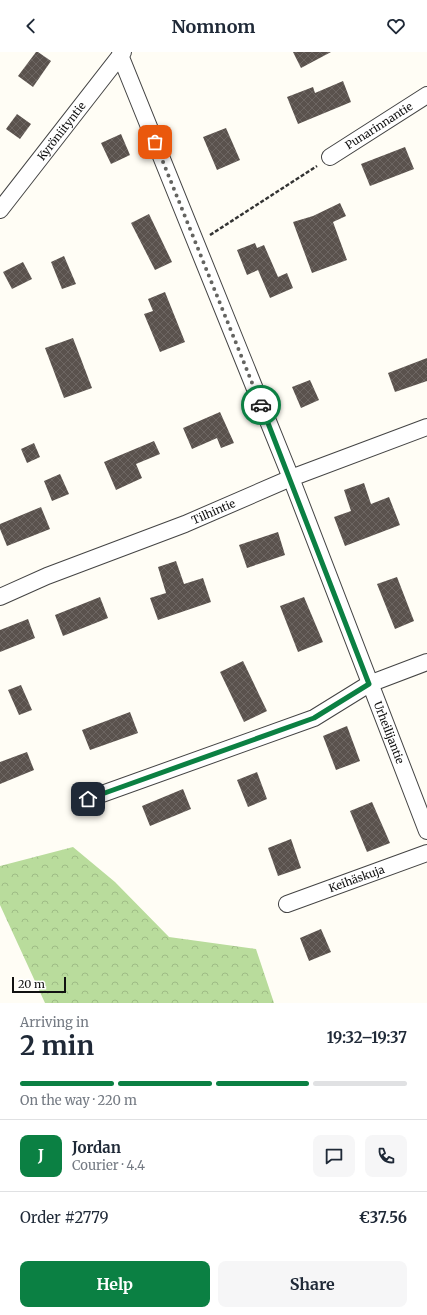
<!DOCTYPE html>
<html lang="en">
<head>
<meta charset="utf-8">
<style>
	body { margin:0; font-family:Merriweather,serif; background:#f6f6f7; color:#1f2937; height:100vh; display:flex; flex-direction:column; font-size:15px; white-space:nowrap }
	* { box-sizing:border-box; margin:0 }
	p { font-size:13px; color:#747a83 }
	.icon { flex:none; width:22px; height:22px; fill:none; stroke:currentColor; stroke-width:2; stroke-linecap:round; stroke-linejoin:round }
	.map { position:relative; height:951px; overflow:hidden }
	.drawer { display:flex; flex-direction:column; background:#fff; flex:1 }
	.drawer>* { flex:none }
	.scale { position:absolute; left:12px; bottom:10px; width:54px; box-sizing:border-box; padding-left:4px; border:2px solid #111; border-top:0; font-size:11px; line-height:14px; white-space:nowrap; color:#111; -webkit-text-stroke:3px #fff; paint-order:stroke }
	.pin { position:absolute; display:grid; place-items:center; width:34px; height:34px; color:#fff; margin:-17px; border-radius:8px; box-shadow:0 2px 6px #0006 }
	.courier { position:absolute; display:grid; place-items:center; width:40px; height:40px; margin:-20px; border:3px solid #0b8043; border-radius:50%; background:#fff; color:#222; box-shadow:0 1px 5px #0007 }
	.head em { font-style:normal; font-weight:700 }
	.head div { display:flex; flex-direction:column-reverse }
	.head { display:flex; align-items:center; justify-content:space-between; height:68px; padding:0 20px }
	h1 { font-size:26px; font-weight:700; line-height:30px }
	.bar { display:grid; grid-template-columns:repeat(4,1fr); gap:6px 4px; align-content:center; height:48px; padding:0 20px }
	.bar i { height:5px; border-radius:3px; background:#e0e1e3 }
	.bar .selected { background:#0b8043 }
	.bar p { grid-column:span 4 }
	.line { display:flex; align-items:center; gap:10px; padding:0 20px; border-top:1px solid #e0e1e3 }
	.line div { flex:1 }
	.round { display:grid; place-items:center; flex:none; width:42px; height:42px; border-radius:8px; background:#f6f6f7 }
	.cta { display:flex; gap:8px; margin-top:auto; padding:8px 20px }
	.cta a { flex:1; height:46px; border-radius:8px; background:#0b8043; color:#fff; font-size:16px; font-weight:700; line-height:46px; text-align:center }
	.cta a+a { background:#f6f6f7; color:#1f2937 }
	header { display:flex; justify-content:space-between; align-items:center; height:52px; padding:0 20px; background:#fff; font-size:18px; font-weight:700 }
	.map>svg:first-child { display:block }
	.forest { fill:url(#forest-crowns) }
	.building { fill:url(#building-cross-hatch) }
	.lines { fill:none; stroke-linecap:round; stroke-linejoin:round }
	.minor-casing { stroke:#444; stroke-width:18 }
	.path { stroke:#333; stroke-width:2.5; stroke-dasharray:4 2; stroke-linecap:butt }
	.minor { stroke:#fff; stroke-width:16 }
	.done { stroke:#646461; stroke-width:4; stroke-dasharray:0 7.2 }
	.route { stroke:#0b8043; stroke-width:5 }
	.labels { text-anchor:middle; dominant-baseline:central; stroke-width:4; stroke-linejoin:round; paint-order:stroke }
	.street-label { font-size:11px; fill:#111; stroke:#fff }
</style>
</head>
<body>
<header><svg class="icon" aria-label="back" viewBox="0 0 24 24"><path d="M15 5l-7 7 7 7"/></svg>Nomnom<svg class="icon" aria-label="heart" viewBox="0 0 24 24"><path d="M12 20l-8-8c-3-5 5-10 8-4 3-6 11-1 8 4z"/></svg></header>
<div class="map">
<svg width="427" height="951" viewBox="0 0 427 951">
	<defs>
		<pattern id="forest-crowns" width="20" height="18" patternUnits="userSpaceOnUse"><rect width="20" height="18" fill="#b9dc9c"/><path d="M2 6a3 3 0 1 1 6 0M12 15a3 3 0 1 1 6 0" fill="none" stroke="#9ebc85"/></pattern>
		<pattern id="building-cross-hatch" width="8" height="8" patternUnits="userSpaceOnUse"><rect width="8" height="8" fill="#5a524d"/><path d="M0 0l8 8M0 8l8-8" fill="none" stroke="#6d6662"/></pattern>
	</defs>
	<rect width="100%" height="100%" fill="#fffdf5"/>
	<polygon class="forest" points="73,795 115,830 169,885 256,897 274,951 45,951 0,853 0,814"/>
	<g class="building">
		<polygon points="36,0 38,0 51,9 33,35 18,24"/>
		<polygon points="293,0 331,0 301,16"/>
		<polygon points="343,29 351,50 298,72 287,45 313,35 315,41"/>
		<polygon points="17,62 31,72 20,87 6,77"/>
		<polygon points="226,76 240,108 217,118 203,85"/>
		<polygon points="121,82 130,103 111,112 101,91"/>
		<polygon points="405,95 414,117 370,134 361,112"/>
		<polygon points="340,151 346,164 333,170 347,208 312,221 293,170 313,164"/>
		<polygon points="149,162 172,210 155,218 131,171"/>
		<polygon points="255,191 257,196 264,193 278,225 287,221 293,236 270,246 258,218 247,223 237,198"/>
		<polygon points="64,204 76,232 62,237 51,210"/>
		<polygon points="23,210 32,227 12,237 3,220"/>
		<polygon points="165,240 185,290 160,300 144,262 153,259 148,247"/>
		<polygon points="73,286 92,336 64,346 45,296"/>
		<polygon points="427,306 427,329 395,340 388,321"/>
		<polygon points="310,328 319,348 301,356 292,335"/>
		<polygon points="220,360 234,391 221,396 217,386 192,397 183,376"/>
		<polygon points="154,389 160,402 136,412 142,426 116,438 104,410"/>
		<polygon points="34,391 40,405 27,411 21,397"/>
		<polygon points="60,422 69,442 52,449 44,429"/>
		<polygon points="364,431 371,452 389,445 400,473 345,494 334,465 351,459 344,438"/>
		<polygon points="41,455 50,477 7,494 0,477 0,472"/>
		<polygon points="278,480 285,503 247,516 239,493"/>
		<polygon points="176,509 184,532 203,526 211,550 158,568 150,546 166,541 158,515"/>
		<polygon points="397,525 414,569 395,577 377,532"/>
		<polygon points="100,545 108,566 63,584 55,563"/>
		<polygon points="304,545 323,590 298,600 280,554"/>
		<polygon points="28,567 35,586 0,600 0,578"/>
		<polygon points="243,609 267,659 244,670 220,620"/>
		<polygon points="21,633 32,658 19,663 8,638"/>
		<polygon points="130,660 138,681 90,698 82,678"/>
		<polygon points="347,674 360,709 336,718 323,684"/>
		<polygon points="27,700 34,718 0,732 0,710"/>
		<polygon points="257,720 267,747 248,755 237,728"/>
		<polygon points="183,737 191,757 150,774 142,754"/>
		<polygon points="372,750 390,791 367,800 350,759"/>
		<polygon points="291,787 301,816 278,824 268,796"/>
		<polygon points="321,877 331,900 309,909 300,886"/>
	</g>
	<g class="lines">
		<defs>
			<g id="minor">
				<path id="s1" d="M120,3L291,426L427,779"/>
				<path id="s2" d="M330,105L427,43"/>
				<path id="s3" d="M0,158L123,0"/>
				<path id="s4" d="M0,545L47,524L185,472L291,426L427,375"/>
				<polyline points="88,747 314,666 369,632 427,610"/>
				<path id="s5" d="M287,852L427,801"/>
			</g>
		</defs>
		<use href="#minor" class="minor-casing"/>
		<polyline class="path" points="210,183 317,114"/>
		<use href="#minor" class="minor"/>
	</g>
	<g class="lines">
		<polyline class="done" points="155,90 261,353"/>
		<polyline class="route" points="88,747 314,666 369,632 261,353"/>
	</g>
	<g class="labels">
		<g class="street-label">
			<text stroke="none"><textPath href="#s2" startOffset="58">Punarinnantie</textPath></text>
			<text stroke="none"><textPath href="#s3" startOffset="100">Kyröniityntie</textPath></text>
			<text stroke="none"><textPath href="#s4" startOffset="230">Tilhintie</textPath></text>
			<text stroke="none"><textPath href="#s1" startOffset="729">Urheilijantie</textPath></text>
			<text stroke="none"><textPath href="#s5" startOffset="74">Keihäskuja</textPath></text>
		</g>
	</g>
</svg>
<div class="scale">20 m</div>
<div class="pin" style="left:155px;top:90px;background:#ea580c"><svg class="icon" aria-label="bag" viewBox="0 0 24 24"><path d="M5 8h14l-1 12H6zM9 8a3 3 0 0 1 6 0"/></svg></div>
<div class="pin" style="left:88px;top:747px;background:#1f2937"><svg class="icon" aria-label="home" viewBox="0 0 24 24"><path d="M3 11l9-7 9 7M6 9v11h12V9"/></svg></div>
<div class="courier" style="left:261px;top:353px"><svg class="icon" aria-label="car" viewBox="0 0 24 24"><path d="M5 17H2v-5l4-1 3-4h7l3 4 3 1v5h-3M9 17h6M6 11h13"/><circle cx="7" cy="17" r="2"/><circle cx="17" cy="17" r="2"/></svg></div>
</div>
<section class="drawer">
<div class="head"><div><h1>2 min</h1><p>Arriving in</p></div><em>19:32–19:37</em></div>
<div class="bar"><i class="selected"></i><i class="selected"></i><i class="selected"></i><i></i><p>On the way · 220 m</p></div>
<div class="line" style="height:72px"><b class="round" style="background:#0b8043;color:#fff">J</b><div><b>Jordan</b><p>Courier · 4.4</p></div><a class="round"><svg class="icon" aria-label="chat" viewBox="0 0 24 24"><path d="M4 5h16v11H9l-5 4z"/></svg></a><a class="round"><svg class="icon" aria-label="phone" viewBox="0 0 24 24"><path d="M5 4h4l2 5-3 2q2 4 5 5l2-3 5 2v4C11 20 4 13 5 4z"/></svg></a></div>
<div class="line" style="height:52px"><div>Order #2779</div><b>€37.56</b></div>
<div class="cta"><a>Help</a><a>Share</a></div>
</section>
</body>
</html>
